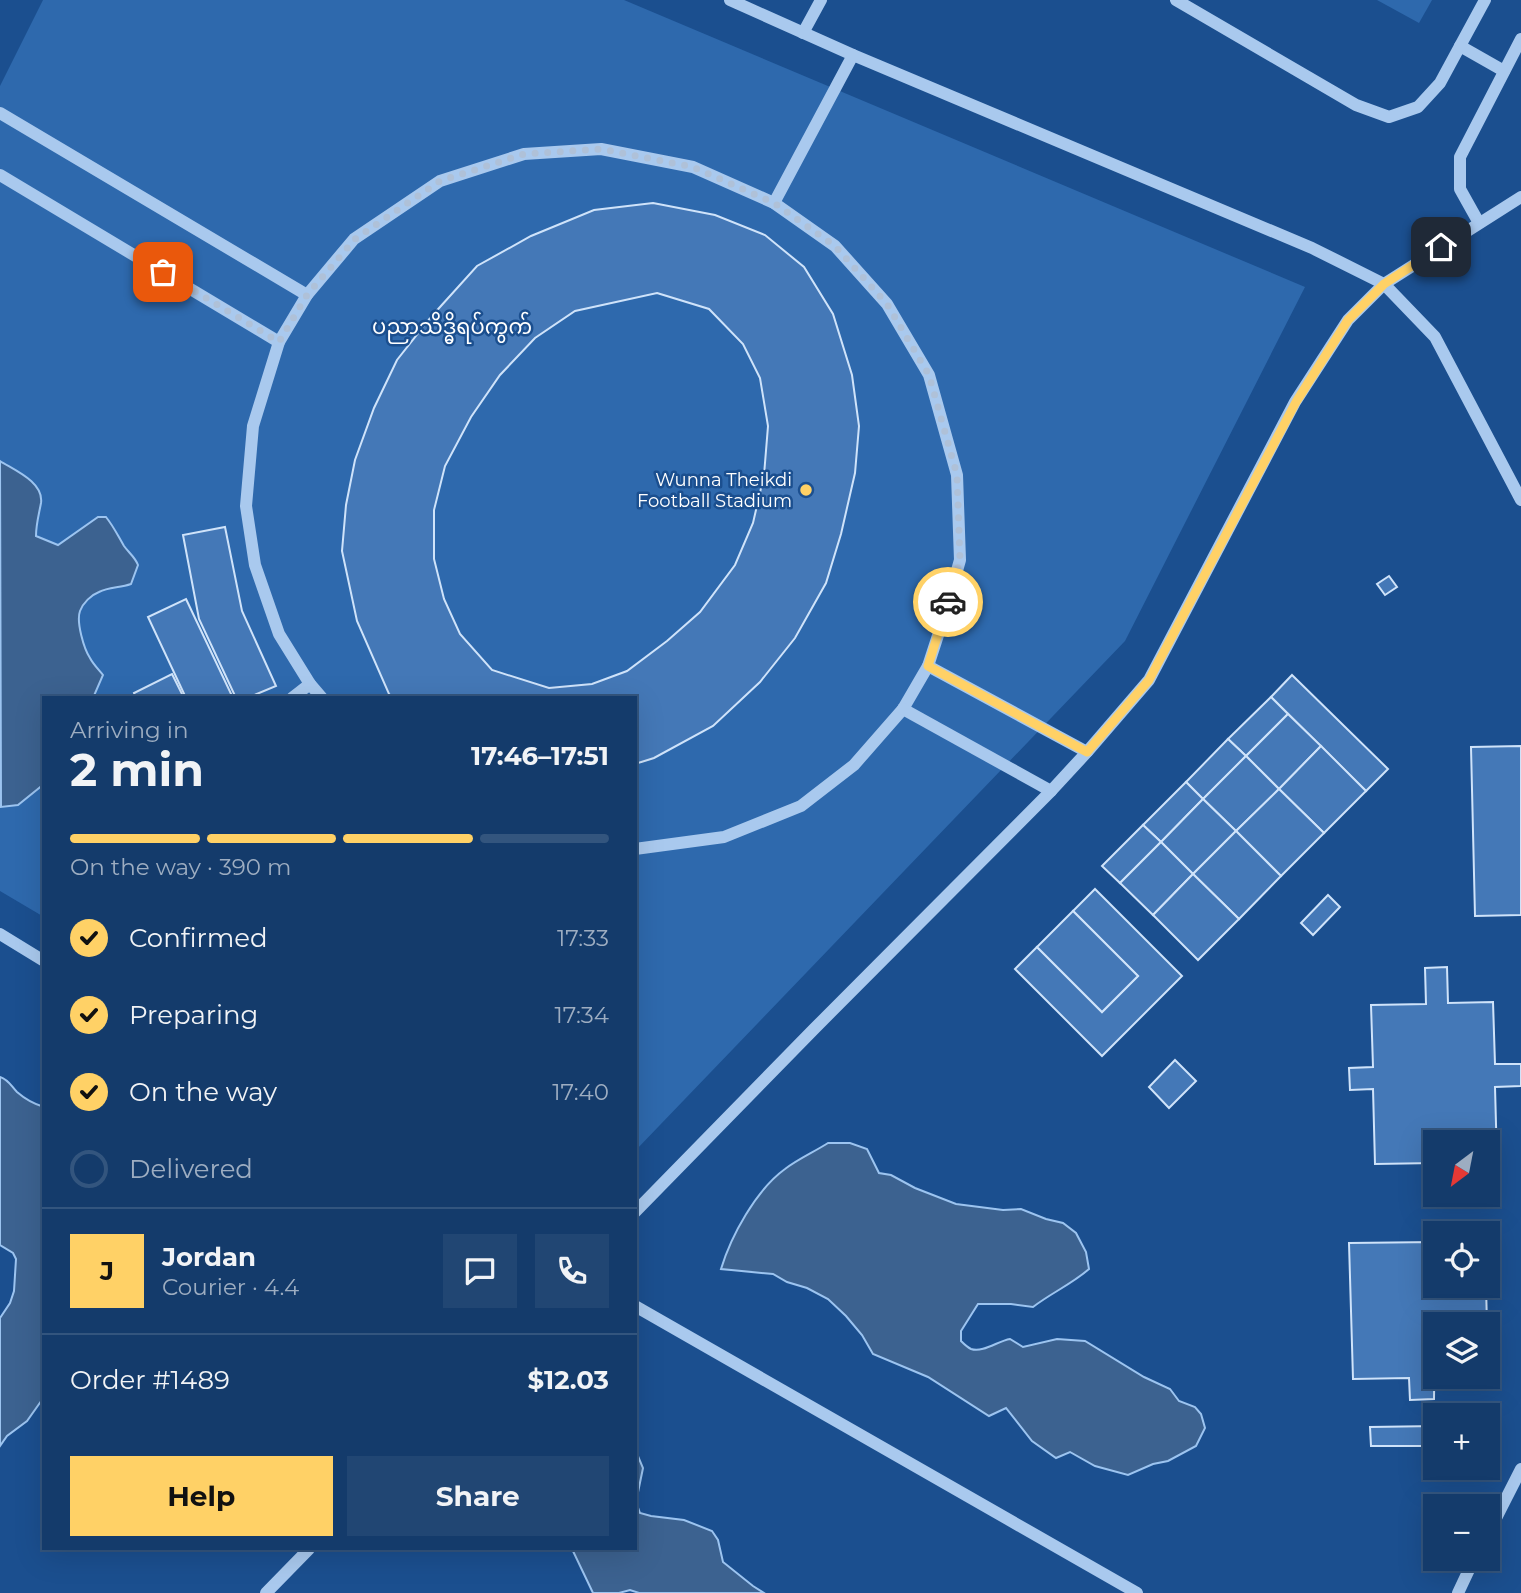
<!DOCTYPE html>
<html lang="en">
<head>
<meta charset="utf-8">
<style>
	body { margin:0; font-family:Montserrat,"Noto Sans Myanmar",sans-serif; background:#214673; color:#f1f3f6; height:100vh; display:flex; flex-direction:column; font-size:26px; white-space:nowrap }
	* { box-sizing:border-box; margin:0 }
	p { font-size:23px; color:#9dadc1 }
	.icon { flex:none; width:38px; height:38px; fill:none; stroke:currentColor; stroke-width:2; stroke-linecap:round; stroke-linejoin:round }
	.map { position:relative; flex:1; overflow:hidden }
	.panel { position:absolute; left:42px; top:696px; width:595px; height:854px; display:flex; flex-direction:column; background:#143b6b; border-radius:0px; box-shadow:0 7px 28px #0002,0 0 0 2px #33557e }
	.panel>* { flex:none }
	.needle { width:46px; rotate:212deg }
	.fabs { position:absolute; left:1423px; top:1130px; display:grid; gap:14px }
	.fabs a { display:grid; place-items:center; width:77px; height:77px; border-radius:0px; background:#143b6b; box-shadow:0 7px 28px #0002,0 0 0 2px #33557e; font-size:35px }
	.pin { position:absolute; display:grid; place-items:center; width:60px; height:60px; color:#fff; margin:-30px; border-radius:14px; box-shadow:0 4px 10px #0006 }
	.courier { position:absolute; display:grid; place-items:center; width:70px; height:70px; margin:-35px; border:5px solid #ffd166; border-radius:50%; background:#fff; color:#222; box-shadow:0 2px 9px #0007 }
	.headline em { font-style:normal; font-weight:700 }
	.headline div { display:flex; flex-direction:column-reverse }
	.headline { display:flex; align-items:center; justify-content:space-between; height:119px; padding:0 28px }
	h1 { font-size:46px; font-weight:700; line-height:52px }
	.bar { display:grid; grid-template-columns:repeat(4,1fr); gap:10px 7px; align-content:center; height:84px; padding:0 28px }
	.bar i { height:9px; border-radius:5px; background:#33557e }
	.bar .on { background:#ffd166 }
	.bar p { grid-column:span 4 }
	.line { display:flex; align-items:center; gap:18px; padding:0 28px; border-top:2px solid #33557e }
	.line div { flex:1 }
	.round { display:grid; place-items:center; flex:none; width:74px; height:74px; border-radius:0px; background:#214673 }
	ol { padding:0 28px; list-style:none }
	li { display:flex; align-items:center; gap:21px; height:77px }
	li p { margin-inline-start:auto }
	li .icon { padding:7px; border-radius:50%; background:#ffd166; color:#111; stroke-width:4 }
	li:last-child { color:#9dadc1 }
	li i { width:38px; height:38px; border:4px solid #33557e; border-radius:50% }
	.primary-button { display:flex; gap:14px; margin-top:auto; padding:14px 28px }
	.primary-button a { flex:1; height:80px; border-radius:0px; background:#ffd166; color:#111; font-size:28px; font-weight:700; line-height:80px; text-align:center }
	.primary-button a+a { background:#214673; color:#f1f3f6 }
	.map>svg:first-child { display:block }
	.park { fill:#2e69ad }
	.water { fill:#3c6290; stroke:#9cc4f0; stroke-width:2 }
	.building { fill:#4478b7; stroke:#cfe3fa; stroke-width:2; fill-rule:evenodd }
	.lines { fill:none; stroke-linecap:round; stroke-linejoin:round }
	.minor { stroke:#a9c9ee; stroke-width:12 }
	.done { stroke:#afc1d8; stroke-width:7; stroke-dasharray:0 12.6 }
	.route { stroke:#ffd166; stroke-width:9 }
	.poi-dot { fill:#ffd166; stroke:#1b4f8f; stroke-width:2.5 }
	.labels { text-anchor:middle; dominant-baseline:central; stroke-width:5; stroke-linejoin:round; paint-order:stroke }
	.poi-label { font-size:18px; fill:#fff; stroke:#1b4f8f; text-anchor:end }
	.quarter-label { font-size:21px; fill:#fff; stroke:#1b4f8f }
</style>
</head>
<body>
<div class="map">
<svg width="1521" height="1593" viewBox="0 0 1521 1593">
	<rect width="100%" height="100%" fill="#1b4f8f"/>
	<g class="park">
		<polygon points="43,0 624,0 1305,287 1125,641 635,1151 635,698 44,698 44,917 0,891 0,86"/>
		<polygon points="1377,0 1432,0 1419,23"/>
	</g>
	<g class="water">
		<path d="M0,461C14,470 44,482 41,503C39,514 36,524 36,536L58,545L98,517H106C114,527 118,536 124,546C129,553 135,557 138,565L131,584C120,588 109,587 99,592C91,595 83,603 80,611C76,622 84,649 90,658C93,664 99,670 103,675L93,698H44V784L18,805L1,807Z"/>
		<path d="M0,1077C9,1080 11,1086 17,1092C25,1099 34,1104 44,1107V1397L27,1421L7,1436L0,1446V1318L10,1303L14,1291L16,1259L13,1253L0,1245Z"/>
		<path d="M828,1143H850L867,1149L879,1173L891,1175L915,1188L956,1204L1003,1210L1021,1209L1046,1219L1063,1223L1076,1233L1086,1252L1089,1269C1072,1284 1051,1293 1033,1307L1011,1304H978L961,1331V1341C964,1344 967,1347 971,1349C983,1353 998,1341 1010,1339L1023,1347L1057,1339L1085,1341L1144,1377L1170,1389L1179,1401L1195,1407L1201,1414L1205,1428L1196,1446L1168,1461L1153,1464L1128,1475L1095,1466L1070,1452L1056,1458L1032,1441L1006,1408L989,1416L928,1377L873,1354L862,1335L846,1316L828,1299L807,1288L787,1282L773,1274L721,1269C731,1236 756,1190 785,1169C798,1159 814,1152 828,1143Z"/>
		<polygon points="635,1449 643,1468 636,1502 640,1513 651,1516 684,1520 712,1531 718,1540 723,1562 753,1586 764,1593 639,1593 630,1590 619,1593 593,1593 572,1549 635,1549"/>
	</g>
	<g class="building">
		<path d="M653,203L715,215L765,235L804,267L833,314L852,375L859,426L855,473L841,534L826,583L795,638L760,682L713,726L654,758L635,764V698H393L389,694L357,621L342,551L346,505L355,460L374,408L397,360L431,317L477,266L531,236L594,210ZM657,293L709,309L743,344L760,378L768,426L764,475L753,523L735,565L700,612L667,641L627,671L592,684L549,688L492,670L460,634L444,599L434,559V510L445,466L471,417L500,375L535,338L575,311Z"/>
		<polygon points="225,527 242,611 276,686 247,698 236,698 199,619 183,535"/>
		<polygon points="1389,576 1397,587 1385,595 1377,584"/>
		<polygon points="186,599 233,698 186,698 148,617"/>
		<polygon points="172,674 184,698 136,698 134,693"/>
		<polygon points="1292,675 1388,769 1366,791 1271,697"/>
		<polygon points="1271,697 1288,714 1246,756 1228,739"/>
		<polygon points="1288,714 1321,746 1279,789 1246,756"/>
		<polygon points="1228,739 1246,756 1203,799 1186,782"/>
		<polygon points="1321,746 1366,791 1324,833 1279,789"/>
		<polygon points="1521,746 1521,915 1475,916 1471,747"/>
		<polygon points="1246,756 1279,789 1236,831 1203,799"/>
		<polygon points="1186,782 1203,799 1161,842 1143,825"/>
		<polygon points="1279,789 1324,833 1281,876 1236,831"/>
		<polygon points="1203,799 1236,831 1193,874 1161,842"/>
		<polygon points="1143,825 1161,842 1120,883 1102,866"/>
		<polygon points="1236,831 1281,876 1239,919 1193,874"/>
		<polygon points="1161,842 1193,874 1153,915 1120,883"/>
		<polygon points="1193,874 1239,919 1198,960 1153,915"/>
		<polygon points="1095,889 1182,976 1102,1056 1015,969 1037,947 1102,1012 1138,976 1073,911"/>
		<polygon points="1328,895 1340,907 1313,935 1301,923"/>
		<polygon points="1073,911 1138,976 1102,1012 1037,947"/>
		<polygon points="1447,967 1448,1003 1493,1002 1495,1064 1521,1064 1521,1086 1495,1087 1497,1161 1488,1161 1488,1143 1435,1143 1435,1163 1375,1164 1373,1089 1350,1090 1349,1068 1373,1067 1371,1005 1426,1004 1425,968"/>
		<polygon points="1175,1060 1196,1081 1169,1108 1149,1087"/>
		<polygon points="1435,1242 1435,1286 1486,1286 1487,1325 1435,1325 1434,1399 1410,1400 1409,1378 1353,1379 1349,1243"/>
		<polygon points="1435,1426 1435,1446 1371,1446 1370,1427"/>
	</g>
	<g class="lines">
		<g class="minor">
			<polyline points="730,0 853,55 1312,248 1384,284 1435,337 1521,500"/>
			<polyline points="1176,0 1356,105 1389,117 1418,107 1440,83 1460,46 1504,71"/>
			<polyline points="803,33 821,0"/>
			<polyline points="1460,46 1485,0"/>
			<polyline points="0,113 307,295"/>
			<polyline points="0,175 279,342"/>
			<polyline points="774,203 853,55"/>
			<polyline points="1479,223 1460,189 1460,157 1521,39"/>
			<polyline points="928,666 1087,752"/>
			<polyline points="292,698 310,684"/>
			<polyline points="322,698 310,684 279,634 255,565 246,506 253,426 279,342 307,295 354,239 440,181 524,154 601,149 693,167 774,203 835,246 887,304 929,375 957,475 960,560 943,620 928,666 903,709 854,765 801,806 724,837 635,849"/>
			<polyline points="903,709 1051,791"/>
			<polyline points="0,934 44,961"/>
			<polyline points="635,1212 814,1029 1051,791 1087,752 1149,680 1295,402 1348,320 1384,284 1521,197"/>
			<polyline points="635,1306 1137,1593"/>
			<polyline points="1488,1534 1521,1469"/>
			<polyline points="266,1593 309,1549"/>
			<polyline points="1458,1593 1474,1559"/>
		</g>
	</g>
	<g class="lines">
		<polyline class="done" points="163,272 279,342 307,295 355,239 440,181 524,154 601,149 693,167 774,203 835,246 887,304 929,375 957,475 960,560 948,602"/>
		<polyline class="route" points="948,602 928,666 1087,752 1149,680 1296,402 1348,320 1384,284 1441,247"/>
	</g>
	<circle class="poi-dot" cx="806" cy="490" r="7"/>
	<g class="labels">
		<g class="poi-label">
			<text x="792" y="480">Wunna Theikdi<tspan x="792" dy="21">Football Stadium</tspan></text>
		</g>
		<g class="quarter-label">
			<text x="452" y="326">ပညာသိဒ္ဓိရပ်ကွက်</text>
		</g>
	</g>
</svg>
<div class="fabs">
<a><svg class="needle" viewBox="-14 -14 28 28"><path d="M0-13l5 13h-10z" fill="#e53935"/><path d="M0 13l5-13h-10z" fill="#9dadc1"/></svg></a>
<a><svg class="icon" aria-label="locate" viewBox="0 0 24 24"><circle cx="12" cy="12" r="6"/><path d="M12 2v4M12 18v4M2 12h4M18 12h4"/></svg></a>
<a><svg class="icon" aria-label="layers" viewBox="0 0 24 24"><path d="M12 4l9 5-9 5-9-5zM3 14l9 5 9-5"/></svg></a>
<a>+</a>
<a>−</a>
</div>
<div class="pin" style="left:163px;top:272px;background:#ea580c"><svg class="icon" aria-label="bag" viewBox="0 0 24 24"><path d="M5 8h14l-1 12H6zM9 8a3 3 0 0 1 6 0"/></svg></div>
<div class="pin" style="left:1441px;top:247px;background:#1f2937"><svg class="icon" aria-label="home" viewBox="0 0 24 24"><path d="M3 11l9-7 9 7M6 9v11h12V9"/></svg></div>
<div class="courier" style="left:948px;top:602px"><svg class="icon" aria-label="car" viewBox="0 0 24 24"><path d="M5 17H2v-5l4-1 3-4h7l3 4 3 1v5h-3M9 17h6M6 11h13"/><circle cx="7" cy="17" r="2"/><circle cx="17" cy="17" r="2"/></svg></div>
<section class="panel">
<div class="headline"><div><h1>2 min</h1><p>Arriving in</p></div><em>17:46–17:51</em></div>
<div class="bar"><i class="on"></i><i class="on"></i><i class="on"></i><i></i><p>On the way · 390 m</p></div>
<ol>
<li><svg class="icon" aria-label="check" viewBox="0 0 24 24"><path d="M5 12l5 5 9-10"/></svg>Confirmed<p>17:33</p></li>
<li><svg class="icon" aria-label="check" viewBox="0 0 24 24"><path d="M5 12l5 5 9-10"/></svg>Preparing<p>17:34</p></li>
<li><svg class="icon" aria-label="check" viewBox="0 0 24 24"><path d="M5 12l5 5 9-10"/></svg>On the way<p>17:40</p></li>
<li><i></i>Delivered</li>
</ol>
<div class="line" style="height:126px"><b class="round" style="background:#ffd166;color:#111">J</b><div><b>Jordan</b><p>Courier · 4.4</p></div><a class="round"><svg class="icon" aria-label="chat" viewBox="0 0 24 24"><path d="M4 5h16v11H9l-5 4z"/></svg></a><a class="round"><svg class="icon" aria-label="phone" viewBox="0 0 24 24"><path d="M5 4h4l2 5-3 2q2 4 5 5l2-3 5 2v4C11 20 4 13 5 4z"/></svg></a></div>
<div class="line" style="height:91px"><div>Order #1489</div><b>$12.03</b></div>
<div class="primary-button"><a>Help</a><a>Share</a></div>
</section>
</div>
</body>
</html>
